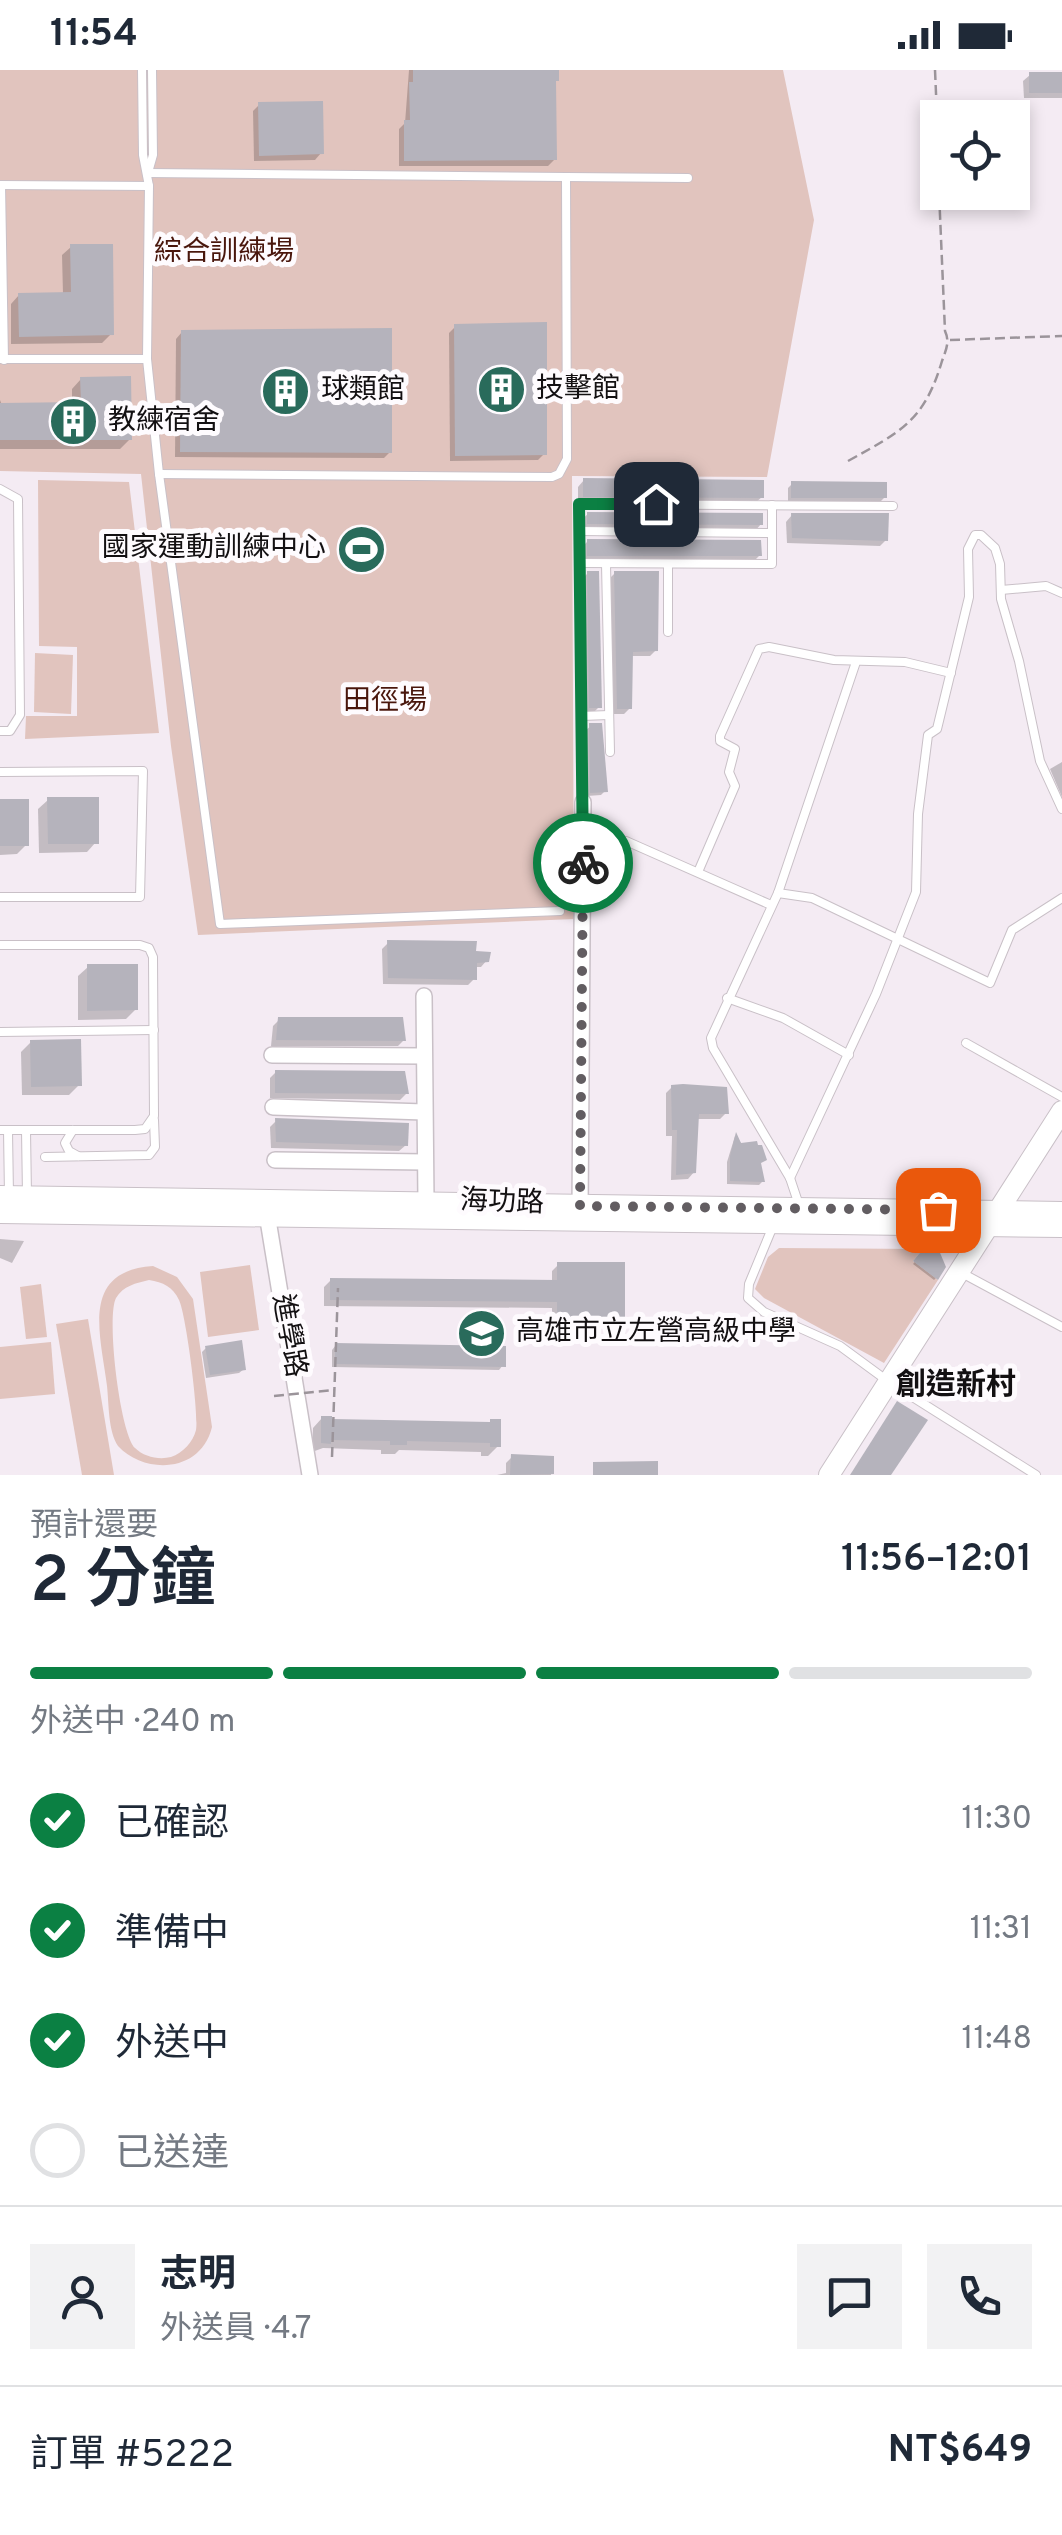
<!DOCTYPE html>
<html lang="zh-TW">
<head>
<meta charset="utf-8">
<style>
	body { margin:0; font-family:Overpass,"Noto Sans TC",sans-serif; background:#f2f2f3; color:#1f2937; height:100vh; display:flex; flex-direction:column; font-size:38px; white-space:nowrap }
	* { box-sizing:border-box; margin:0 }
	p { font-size:32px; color:#747a83 }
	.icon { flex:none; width:55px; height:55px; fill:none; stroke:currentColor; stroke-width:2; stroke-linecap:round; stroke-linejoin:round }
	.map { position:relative; height:1405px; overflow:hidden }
	.sheet { display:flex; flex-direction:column; background:#fff; flex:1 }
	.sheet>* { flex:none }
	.buttons { position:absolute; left:920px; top:30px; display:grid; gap:20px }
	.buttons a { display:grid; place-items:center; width:110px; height:110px; border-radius:0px; background:#fff; box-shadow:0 5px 15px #0003; font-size:50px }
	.pin { position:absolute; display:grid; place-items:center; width:85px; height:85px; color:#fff; margin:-42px; border-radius:20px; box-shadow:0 5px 15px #0006 }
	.courier { position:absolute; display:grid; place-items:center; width:100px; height:100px; margin:-50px; border:8px solid #0b8043; border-radius:50%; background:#fff; color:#222; box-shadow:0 2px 12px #0007 }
	.summary em { font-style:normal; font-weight:600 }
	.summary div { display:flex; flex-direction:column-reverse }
	.summary { display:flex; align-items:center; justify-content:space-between; height:170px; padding:0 30px }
	h1 { font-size:65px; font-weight:600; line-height:75px }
	.bar { display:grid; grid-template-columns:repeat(4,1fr); gap:15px 10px; align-content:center; height:120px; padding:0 30px }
	.bar i { height:12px; border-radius:8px; background:#e0e1e3 }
	.bar .current { background:#0b8043 }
	.bar p { grid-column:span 4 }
	.line { display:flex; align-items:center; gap:25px; padding:0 30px; border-top:2px solid #e0e1e3 }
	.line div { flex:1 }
	.round { display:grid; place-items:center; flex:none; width:105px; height:105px; border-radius:0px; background:#f2f2f3 }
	ol { padding:0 30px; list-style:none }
	li { display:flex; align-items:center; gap:30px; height:110px }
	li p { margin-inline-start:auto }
	li .icon { padding:10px; border-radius:50%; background:#0b8043; color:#fff; stroke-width:4 }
	li:last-child { color:#747a83 }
	li i { width:55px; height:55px; border:5px solid #e0e1e3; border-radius:50% }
	.status { display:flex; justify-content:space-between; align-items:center; height:70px; padding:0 50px; background:#fff; direction:ltr }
	.status svg { height:28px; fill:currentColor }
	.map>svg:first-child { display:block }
	.green { fill:#e1c4be; fill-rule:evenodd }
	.shadow { fill:#0003 }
	.building { fill:#b5b3bc }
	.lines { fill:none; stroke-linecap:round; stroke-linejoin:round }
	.lane-casing { stroke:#c9c0c7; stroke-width:10 }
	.street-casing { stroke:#c9c0c7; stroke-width:18 }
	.secondary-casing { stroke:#c9c0c7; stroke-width:22 }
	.path { stroke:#9b949a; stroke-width:2.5; stroke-dasharray:10 5; stroke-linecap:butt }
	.lane { stroke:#fff; stroke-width:8 }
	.street { stroke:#fff; stroke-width:15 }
	.secondary { stroke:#fff; stroke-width:20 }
	.path-bridge { stroke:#9b949a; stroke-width:2.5; stroke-dasharray:10 5; stroke-linecap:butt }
	.done { stroke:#625d61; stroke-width:10; stroke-dasharray:0 18 }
	.route { stroke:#0b8043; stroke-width:12 }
	.labels { text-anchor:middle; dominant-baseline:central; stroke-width:10; stroke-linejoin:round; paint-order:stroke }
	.park-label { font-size:28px; fill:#49160c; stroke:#fefbfe }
	.poi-label { font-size:28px; fill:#131012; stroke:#fefbfe; text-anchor:start }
	.street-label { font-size:28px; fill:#131012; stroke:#fefbfe }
	.neighbourhood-label { font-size:30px; font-weight:bold; fill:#131012; stroke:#fefbfe }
</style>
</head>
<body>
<div class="status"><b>11:54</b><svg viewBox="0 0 49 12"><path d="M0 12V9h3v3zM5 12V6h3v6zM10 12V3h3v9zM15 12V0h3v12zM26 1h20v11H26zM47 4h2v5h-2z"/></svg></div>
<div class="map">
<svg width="1062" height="1405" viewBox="0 0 1062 1405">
	<rect width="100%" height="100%" fill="#f4ebf3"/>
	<g class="green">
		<polygon points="0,0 783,0 814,150 767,407 572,406 574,849 198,865 171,676 141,404 0,401"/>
		<polygon points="38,410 129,412 159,663 25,669 26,646 77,646 77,577 39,576"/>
		<polygon points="35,583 73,585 71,644 34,642"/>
		<polygon points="779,1178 923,1179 913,1191 938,1210 884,1293 764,1228 755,1219 768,1187"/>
		<polygon points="250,1195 259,1260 208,1267 200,1202"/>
		<path d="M153,1196L177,1207L193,1229L212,1357C201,1403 145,1405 118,1376C108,1361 109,1334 107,1316C101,1266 79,1201 153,1196ZM149,1210C163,1212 173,1217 179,1230C186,1244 199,1344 196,1360C193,1372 183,1383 171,1387C159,1390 144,1387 135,1378C120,1363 106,1247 116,1228C123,1216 136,1213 149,1210Z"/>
		<polygon points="41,1214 47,1267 26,1269 20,1217"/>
		<polygon points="88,1249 114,1405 82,1405 56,1254"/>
		<polygon points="51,1272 55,1324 0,1329 0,1277"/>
	</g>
	<g class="shadow">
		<polygon points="409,0 556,0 553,14 555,89 548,96 399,96 399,59 405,53"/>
		<polygon points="1030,5 1062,5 1062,28 1024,28 1023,11"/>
		<polygon points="259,35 321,83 315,90 254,91 253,41"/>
		<polygon points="71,177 111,264 102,273 11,274 11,234 19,225 63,224 62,185"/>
		<polygon points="455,257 544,384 538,390 450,391 449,263"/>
		<polygon points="182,262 390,382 384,388 175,387 176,269"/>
		<polygon points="81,309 130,369 120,379 0,379 0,330 2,335 72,334 72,319"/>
		<polygon points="584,410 762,427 755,433 578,432 578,417"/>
		<polygon points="792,414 885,427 880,432 788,431 788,418"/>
		<polygon points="588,444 761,454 755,461 582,459 581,450"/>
		<polygon points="792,445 886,470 880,476 787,473 786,452"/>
		<polygon points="588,471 760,485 753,492 582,491 582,477"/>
		<polygon points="588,503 599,637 593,643 584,643 582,509"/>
		<polygon points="615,503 656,580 650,586 630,586 630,638 624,644 612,644 609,509"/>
		<polygon points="591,656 605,721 601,725 587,726 586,660"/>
		<polygon points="1062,692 1062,727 1050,699"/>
		<polygon points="48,730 96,772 87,782 39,783 38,739"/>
		<polygon points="0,731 27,774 17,784 0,785"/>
		<polygon points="388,873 473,884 487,890 481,897 474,897 474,909 468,915 383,914 382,879"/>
		<polygon points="88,897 136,939 126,949 78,950 78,906"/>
		<polygon points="279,950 404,970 398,976 271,976 273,956"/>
		<polygon points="31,972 79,1015 69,1025 22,1025 21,982"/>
		<polygon points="276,1002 406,1024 400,1030 270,1028 270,1008"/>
		<polygon points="672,1017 726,1043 720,1049 696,1049 694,1102 688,1109 671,1110 672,1066 666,1066 666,1023"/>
		<polygon points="276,1051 406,1075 399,1081 271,1078 270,1057"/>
		<polygon points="735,1066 759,1094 763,1111 759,1115 727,1114 727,1092"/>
		<polygon points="0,1169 24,1171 12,1193 0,1188"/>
		<polygon points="924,1181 936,1208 934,1210 913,1194"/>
		<polygon points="558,1195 623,1248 616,1254 552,1254 552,1238 324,1236 324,1217 331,1210 552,1212 552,1201"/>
		<polygon points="336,1275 503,1295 499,1300 332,1297 332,1280"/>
		<polygon points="206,1278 244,1299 239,1303 206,1308 202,1282"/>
		<polygon points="322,1348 329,1351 488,1355 498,1376 488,1386 481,1386 481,1382 399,1380 395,1384 381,1384 381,1380 323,1378 312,1382 313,1358"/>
		<polygon points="512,1387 552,1388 551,1405 497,1405 506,1403 506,1393"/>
	</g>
	<g class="building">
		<polygon points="413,0 559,0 559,11 556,11 557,90 404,91 404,50 410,50 409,12 413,12"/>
		<rect x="1029" y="2" width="33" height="21"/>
		<polygon points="323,31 324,84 259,86 258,32"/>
		<polygon points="70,174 113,174 114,265 19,267 18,223 71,222"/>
		<polygon points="547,252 547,385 455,386 454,254"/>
		<polygon points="392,258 392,383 180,382 181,260"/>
		<polygon points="131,306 132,370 0,370 0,333 81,332 80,307"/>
		<polygon points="583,408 764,410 764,428 583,427"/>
		<polygon points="791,411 887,412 887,428 791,428"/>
		<polygon points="587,442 763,443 763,455 587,454"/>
		<polygon points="791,443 889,443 888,471 792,468"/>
		<polygon points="587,469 761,470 762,486 587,486"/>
		<polygon points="587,501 599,501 602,638 589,638"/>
		<polygon points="614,501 659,501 658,581 633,582 632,639 617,639"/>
		<polygon points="589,653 602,653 608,722 590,723"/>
		<polygon points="47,727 99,727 99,774 48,774"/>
		<rect x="0" y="729" width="29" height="47"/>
		<polygon points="387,870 477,871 476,881 491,882 489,892 477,893 477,910 388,908"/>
		<polygon points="87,894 138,894 138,940 87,941"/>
		<polygon points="278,947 403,947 406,971 276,970"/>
		<polygon points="81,969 82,1016 31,1017 30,970"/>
		<polygon points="275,1000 405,1001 409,1024 275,1023"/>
		<polygon points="683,1014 727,1017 729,1044 699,1044 696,1103 676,1105 677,1060 672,1060 671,1015"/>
		<polygon points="275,1048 409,1053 408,1076 276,1072"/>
		<polygon points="736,1062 741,1073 757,1071 758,1075 762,1075 767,1090 761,1093 765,1112 730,1111 730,1086"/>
		<polygon points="938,1178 946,1197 938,1210 913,1191 923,1179"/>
		<polygon points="557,1192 625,1192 625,1249 557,1248 557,1232 330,1230 330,1208 557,1210"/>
		<polygon points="242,1270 246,1300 210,1305 205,1276"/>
		<polygon points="335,1273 506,1276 506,1297 335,1294"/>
		<polygon points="897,1331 928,1350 891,1405 850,1405"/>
		<polygon points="321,1346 332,1346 332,1349 490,1352 490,1349 501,1349 501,1377 490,1377 490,1373 407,1371 407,1375 390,1375 390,1371 331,1370 331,1374 321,1373"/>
		<polygon points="511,1384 554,1386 554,1404 510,1405"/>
		<polygon points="658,1391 658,1405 593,1405 593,1392"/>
	</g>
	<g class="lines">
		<defs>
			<g id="lane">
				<polyline points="142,0 143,85 149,116 147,289 159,404 220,854 560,841"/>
				<polyline points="149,99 153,85 152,0"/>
				<polyline points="148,103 566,107 567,389 559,404 552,407 159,404"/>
				<polyline points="566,107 688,108"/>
				<polyline points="0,115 149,116"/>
				<polyline points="1,115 4,290"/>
				<polyline points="0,289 147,289"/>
				<polyline points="0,419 18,429 20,645 10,661 0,661"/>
				<polyline points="579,461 772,463"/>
				<polyline points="580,493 772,494 772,435"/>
				<polyline points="606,494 610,682"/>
				<polyline points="668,494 668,562"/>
				<polyline points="1001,520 1046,516 1062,523"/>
				<polyline points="582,646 609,645"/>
				<polyline points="0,702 143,701 140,827 0,827"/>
				<polyline points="583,732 579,434 893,436"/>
				<polyline points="626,771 771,835"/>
				<polyline points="698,802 735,716 729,702 735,679 720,671 720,666 759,579 769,577 834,590 905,592 951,603"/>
				<polyline points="778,823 812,828 990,913 1012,860 1062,828"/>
				<polyline points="0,875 140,875 149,878 153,887 154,1046 145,1059 135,1060 0,1060"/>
				<polyline points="727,928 783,948 849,985"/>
				<polyline points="0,962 154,960"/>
				<polyline points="966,973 1062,1027"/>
				<polyline points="8,1060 9,1126"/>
				<polyline points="26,1060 27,1126"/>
				<polyline points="73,1060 65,1073 69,1081 78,1086"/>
				<polyline points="45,1087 149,1085 155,1077 154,1050"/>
				<polyline points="790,1108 876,924 916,822 918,744 928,665 937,659 969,527 968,479 975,465 981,465 995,478 1000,494 1001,529 1019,591 1040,691 1062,739"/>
				<polyline points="799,1135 790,1108 713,978 711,968 778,823 856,592"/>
				<polyline points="773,1156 749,1214 748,1228 764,1242 840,1276 889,1312 1036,1405"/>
				<polyline points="960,1202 1062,1257"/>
			</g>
			<g id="street">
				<polyline points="424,926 426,1131"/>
				<polyline points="272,985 424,986"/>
				<polyline points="273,1037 424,1042"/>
				<polyline points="275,1090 425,1092"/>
				<polyline points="266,1138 310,1405"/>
				<polyline points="580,1141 583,732"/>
			</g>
			<g id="secondary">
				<polyline points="0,1126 1062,1142"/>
				<polyline points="0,1143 1062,1157"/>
				<polyline points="829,1405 1062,1041"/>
			</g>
		</defs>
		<use href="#lane" class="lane-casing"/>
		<use href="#street" class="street-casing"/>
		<use href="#secondary" class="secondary-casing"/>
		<g class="path">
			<polyline points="935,0 938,69"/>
			<polyline points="950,270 1062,266"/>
			<path d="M848,391C900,362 924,352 942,291C946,280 950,272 945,261L939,122"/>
			<polyline points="332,1387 338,1218"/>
		</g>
		<use href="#lane" class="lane"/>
		<use href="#street" class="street"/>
		<use href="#secondary" class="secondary"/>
		<polyline class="path-bridge" points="274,1326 335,1320"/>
	</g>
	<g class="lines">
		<polyline class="done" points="583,793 580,1136 938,1140"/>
		<polyline class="route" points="583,793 579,434 656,434"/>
	</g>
	<defs>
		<symbol id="building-disc" viewBox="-11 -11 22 22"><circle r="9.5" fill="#296b5b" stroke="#fefbfe"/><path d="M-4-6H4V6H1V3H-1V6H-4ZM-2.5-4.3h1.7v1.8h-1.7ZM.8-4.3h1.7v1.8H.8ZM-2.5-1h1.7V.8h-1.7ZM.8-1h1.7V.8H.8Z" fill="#fff"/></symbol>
		<symbol id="stadium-disc" viewBox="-11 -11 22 22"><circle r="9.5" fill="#296b5b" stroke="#fefbfe"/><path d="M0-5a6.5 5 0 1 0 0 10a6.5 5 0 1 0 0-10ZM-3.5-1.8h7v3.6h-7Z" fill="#fff"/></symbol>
		<symbol id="school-disc" viewBox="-11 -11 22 22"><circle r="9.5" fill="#296b5b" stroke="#fefbfe"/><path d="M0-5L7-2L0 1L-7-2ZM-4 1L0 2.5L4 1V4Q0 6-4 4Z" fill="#fff"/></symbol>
	</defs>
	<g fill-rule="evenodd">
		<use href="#building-disc" x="474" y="292" width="55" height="55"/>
		<use href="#building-disc" x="258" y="294" width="55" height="55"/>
		<use href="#building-disc" x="46" y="324" width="55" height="55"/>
		<use href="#stadium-disc" x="334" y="452" width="55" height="55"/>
		<use href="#school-disc" x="454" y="1236" width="55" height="55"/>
	</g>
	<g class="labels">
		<g class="park-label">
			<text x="224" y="183">綜合訓練場</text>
			<text x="385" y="632">田徑場</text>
		</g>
		<g class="poi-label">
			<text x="536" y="320">技擊館</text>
			<text x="321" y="321">球類館</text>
			<text x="108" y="352">教練宿舍</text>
			<text x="326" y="479" text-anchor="end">國家運動訓練中心</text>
			<text x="516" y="1263">高雄市立左營高級中學</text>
		</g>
		<g class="street-label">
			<text transform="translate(502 1133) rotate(2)">海功路</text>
			<text transform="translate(288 1266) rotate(80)">進學路</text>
		</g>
		<g class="neighbourhood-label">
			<text x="956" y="1316">創造新村</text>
		</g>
	</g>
</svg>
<div class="buttons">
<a><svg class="icon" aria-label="locate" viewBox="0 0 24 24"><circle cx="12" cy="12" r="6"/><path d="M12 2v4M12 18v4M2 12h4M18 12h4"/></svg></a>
</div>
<div class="pin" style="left:938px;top:1140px;background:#ea580c"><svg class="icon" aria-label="bag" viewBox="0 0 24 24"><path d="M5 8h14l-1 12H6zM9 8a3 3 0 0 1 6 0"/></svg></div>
<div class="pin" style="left:656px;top:434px;background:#1f2937"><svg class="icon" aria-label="home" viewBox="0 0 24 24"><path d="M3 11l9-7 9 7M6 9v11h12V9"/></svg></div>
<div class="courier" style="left:583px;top:793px"><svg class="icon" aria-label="bike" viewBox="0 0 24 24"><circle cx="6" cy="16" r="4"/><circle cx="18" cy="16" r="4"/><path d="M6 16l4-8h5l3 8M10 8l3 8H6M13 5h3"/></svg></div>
</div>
<section class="sheet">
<div class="summary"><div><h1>2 分鐘</h1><p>預計還要</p></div><em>11:56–12:01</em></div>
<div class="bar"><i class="current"></i><i class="current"></i><i class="current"></i><i></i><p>外送中 · 240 m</p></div>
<ol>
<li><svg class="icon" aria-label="check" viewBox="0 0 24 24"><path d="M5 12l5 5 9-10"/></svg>已確認<p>11:30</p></li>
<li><svg class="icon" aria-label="check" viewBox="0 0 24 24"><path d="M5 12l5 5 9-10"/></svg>準備中<p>11:31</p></li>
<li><svg class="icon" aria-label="check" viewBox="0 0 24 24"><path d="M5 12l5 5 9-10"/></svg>外送中<p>11:48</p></li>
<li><i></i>已送達</li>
</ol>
<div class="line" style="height:180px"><a class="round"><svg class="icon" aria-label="person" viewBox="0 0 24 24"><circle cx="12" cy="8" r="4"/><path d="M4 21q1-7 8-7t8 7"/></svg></a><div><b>志明</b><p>外送員 · 4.7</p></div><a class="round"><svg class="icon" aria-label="chat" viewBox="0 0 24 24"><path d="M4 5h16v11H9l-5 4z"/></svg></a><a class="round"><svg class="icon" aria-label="phone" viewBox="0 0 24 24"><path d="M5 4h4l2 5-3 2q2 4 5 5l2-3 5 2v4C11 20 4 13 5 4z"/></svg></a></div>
<div class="line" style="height:130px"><div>訂單 #5222</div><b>NT$649</b></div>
</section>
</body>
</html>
